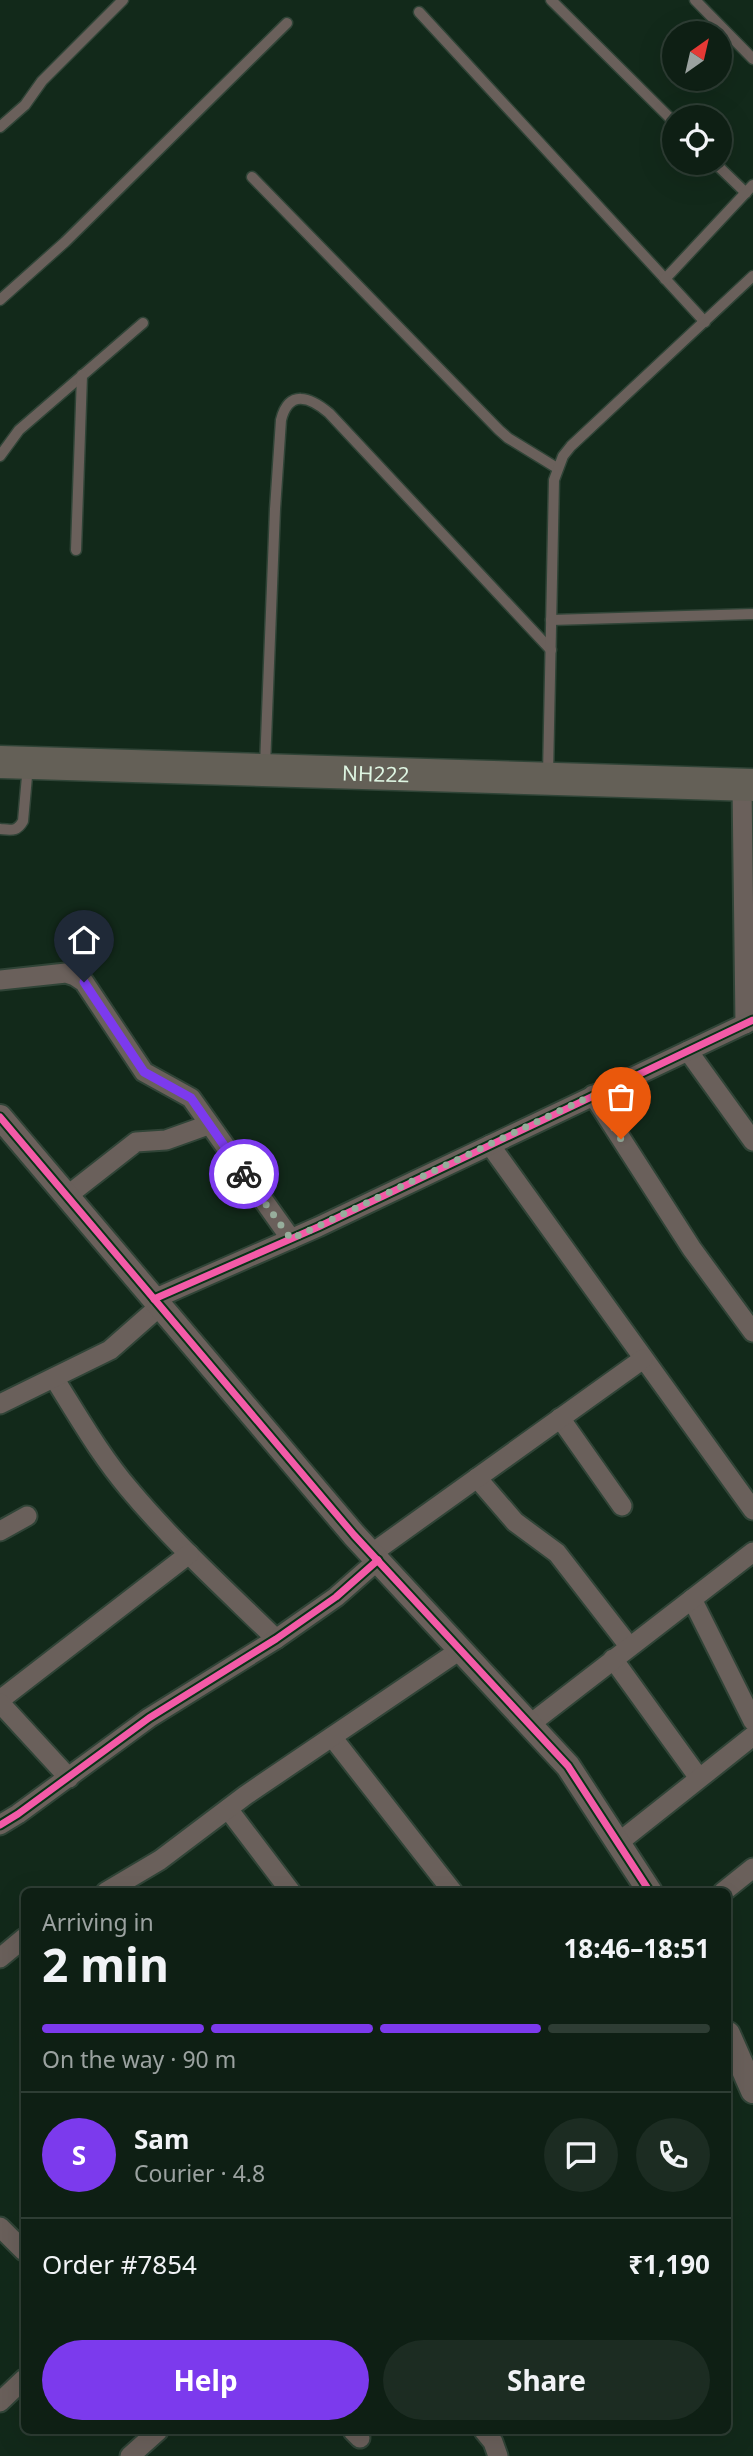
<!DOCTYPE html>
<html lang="en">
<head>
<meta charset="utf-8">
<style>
	body { margin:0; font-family:"Noto Sans",sans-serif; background:#1c2c22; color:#f1f3f6; height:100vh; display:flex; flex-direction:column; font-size:26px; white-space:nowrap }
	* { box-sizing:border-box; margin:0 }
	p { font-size:23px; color:#9ba2a0 }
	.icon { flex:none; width:38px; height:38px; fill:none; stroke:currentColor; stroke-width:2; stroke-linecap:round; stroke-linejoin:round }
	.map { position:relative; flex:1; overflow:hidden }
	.side { position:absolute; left:21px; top:1888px; width:710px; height:546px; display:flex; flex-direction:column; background:#0e1f14; border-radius:10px; box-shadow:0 7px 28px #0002,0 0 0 2px #2e3d34 }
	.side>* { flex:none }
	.needle { width:46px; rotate:34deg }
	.controls { position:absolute; left:662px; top:21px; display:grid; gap:14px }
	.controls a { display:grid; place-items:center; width:70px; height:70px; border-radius:50%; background:#0e1f14; box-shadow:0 7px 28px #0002,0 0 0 2px #2e3d34; font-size:35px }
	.pin { position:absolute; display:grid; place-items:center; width:60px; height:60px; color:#fff; margin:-72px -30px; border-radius:50% 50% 50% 0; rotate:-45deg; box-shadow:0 0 7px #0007 }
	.pin .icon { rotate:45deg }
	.courier { position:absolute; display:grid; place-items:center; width:70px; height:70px; margin:-35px; border:5px solid #7c3aed; border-radius:50%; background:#fff; color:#222; box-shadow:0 2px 9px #0007 }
	.summary em { font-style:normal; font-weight:700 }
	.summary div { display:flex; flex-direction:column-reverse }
	.summary { display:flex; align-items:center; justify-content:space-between; height:119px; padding:0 21px }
	h1 { font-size:46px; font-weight:700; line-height:52px }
	.bar { display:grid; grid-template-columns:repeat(4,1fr); gap:10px 7px; align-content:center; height:84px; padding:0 21px }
	.bar i { height:9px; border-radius:5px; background:#2e3d34 }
	.bar .selected { background:#7c3aed }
	.bar p { grid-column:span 4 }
	.line { display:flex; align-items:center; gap:18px; padding:0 21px; border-top:2px solid #2e3d34 }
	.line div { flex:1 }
	.round { display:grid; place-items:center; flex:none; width:74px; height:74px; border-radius:37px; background:#1c2c22 }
	.primary-button { display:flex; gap:14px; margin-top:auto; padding:14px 21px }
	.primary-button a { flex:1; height:80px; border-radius:42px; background:#7c3aed; color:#fff; font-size:28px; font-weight:700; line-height:80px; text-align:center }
	.primary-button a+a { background:#1c2c22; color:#f1f3f6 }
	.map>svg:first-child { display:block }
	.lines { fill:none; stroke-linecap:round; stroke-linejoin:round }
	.service-casing { stroke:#304437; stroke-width:13 }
	.minor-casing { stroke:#304437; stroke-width:23 }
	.tertiary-casing { stroke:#304437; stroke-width:28 }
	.primary-casing { stroke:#304437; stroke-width:35 }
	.service { stroke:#6a605b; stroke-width:10 }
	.minor { stroke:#6a605b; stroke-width:19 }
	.tertiary { stroke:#6a605b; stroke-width:24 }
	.primary { stroke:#646057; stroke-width:32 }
	.cycleway-casing { stroke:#083317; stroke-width:11 }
	.cycleway { stroke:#f35aa7; stroke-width:7 }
	.done { stroke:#97ae9c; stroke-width:7; stroke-dasharray:0 12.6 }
	.route { stroke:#7c3aed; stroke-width:9 }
	.labels { text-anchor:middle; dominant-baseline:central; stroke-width:7; stroke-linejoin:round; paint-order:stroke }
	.street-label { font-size:21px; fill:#def5e2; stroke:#083317 }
</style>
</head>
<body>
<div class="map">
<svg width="753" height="2456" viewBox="0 0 753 2456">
	<rect width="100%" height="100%" fill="#12291a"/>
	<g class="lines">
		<defs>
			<g id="service">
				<polyline points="551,0 674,122"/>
				<polyline points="695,0 753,59"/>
				<polyline points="419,12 705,322"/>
				<polyline points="0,127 25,105 42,81 123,0"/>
				<polyline points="715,163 746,193"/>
				<polyline points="252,177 499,430 508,438 557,468"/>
				<polyline points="665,279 753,185"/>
				<polyline points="0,300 65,242 287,23"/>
				<polyline points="0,456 19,430 143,323"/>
				<polyline points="76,550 82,375"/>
				<polyline points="551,620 753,614"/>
				<path d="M265,766L275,509L281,420C289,389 310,397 329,413L551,650"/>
				<polyline points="548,775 554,480 563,456 571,446 753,276"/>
				<path d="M0,829C11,830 17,832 23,821L28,765"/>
			</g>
			<g id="minor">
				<polyline points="742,785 745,1024"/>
				<polyline points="0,980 66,973 75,976 84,982 144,1072 191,1098 291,1239"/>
				<polyline points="688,1051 753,1141"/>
				<polyline points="593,1095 692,1249 753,1332"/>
				<polyline points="490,1145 753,1510"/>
				<polyline points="67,1196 136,1142 166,1140 208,1125"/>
				<polyline points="154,1299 318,1227 753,1020"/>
				<path d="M54,1378C78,1416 100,1455 129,1489C174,1543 226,1590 276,1639"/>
				<polyline points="0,1404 110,1350 160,1306"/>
				<polyline points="560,1418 622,1506"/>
				<polyline points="477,1478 515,1522 557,1553 629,1646"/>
				<polyline points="0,1531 27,1516"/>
				<polyline points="371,1554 643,1359"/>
				<polyline points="692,1599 753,1721"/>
				<polyline points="613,1659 699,1778"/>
				<polyline points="0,1700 189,1554"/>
				<polyline points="0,1703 69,1778"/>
				<polyline points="529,1725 753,1552"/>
				<polyline points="332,1737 453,1892"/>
				<polyline points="228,1809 291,1892"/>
				<polyline points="0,1825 18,1814 149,1718 276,1639 336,1597 378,1560"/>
				<polyline points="618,1843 753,1736"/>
				<polyline points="106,1892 160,1860 246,1795 460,1650"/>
				<polyline points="723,1892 753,1868"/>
				<polyline points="0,1958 24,1938"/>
				<polyline points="0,2227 24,2251"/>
				<polyline points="0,2402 24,2379"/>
				<polyline points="353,2431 360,2438"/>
				<polyline points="484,2431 493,2442 498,2456"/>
				<polyline points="130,2456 158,2431"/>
			</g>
			<g id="tertiary">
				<polyline points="0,1117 354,1535 568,1766 650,1892"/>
				<polyline points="728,2034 753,2091"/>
			</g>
			<g id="primary">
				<path id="s1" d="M0,762L753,785"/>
			</g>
		</defs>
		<use href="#service" class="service-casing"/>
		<use href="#minor" class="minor-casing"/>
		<use href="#tertiary" class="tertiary-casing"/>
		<use href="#primary" class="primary-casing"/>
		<use href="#service" class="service"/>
		<use href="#minor" class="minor"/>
		<use href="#tertiary" class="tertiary"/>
		<use href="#primary" class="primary"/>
		<defs>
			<g id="cycleway">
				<polyline points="0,1117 354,1535 568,1766 650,1892"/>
				<polyline points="154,1299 318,1227 753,1020"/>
				<polyline points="0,1825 18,1814 149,1718 276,1639 336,1597 378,1560"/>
			</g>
		</defs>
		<use href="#cycleway" class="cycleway-casing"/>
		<use href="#cycleway" class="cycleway"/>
	</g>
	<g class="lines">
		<polyline class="done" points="244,1174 291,1239 593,1095 621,1139"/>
		<polyline class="route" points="84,982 144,1072 191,1098 244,1174"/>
	</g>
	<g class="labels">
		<g class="street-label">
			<text stroke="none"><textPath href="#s1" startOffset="376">NH222</textPath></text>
		</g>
	</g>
</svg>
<div class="controls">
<a><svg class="needle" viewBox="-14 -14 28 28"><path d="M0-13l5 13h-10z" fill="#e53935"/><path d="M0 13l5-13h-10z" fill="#9ba2a0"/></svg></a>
<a><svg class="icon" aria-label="locate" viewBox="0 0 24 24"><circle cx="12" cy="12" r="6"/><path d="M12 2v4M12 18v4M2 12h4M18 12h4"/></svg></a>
</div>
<div class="pin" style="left:621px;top:1139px;background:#ea580c"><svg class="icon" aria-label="bag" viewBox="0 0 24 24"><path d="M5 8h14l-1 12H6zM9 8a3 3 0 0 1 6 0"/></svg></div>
<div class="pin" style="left:84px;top:982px;background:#1f2937"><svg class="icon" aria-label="home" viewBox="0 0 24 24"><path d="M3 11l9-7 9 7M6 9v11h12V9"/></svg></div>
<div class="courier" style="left:244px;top:1174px"><svg class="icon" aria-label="bike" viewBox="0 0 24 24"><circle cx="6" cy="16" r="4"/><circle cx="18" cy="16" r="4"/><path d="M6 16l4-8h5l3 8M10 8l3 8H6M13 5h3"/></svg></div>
<section class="side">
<div class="summary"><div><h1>2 min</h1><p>Arriving in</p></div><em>18:46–18:51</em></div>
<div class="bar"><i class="selected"></i><i class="selected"></i><i class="selected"></i><i></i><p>On the way · 90 m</p></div>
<div class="line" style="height:126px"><b class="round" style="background:#7c3aed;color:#fff">S</b><div><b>Sam</b><p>Courier · 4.8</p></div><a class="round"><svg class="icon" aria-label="chat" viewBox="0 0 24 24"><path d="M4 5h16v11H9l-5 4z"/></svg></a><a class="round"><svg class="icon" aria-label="phone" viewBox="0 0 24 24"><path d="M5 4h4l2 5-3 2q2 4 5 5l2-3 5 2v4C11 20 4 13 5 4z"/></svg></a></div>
<div class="line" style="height:91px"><div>Order #7854</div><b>₹1,190</b></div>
<div class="primary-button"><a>Help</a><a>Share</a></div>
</section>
</div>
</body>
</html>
